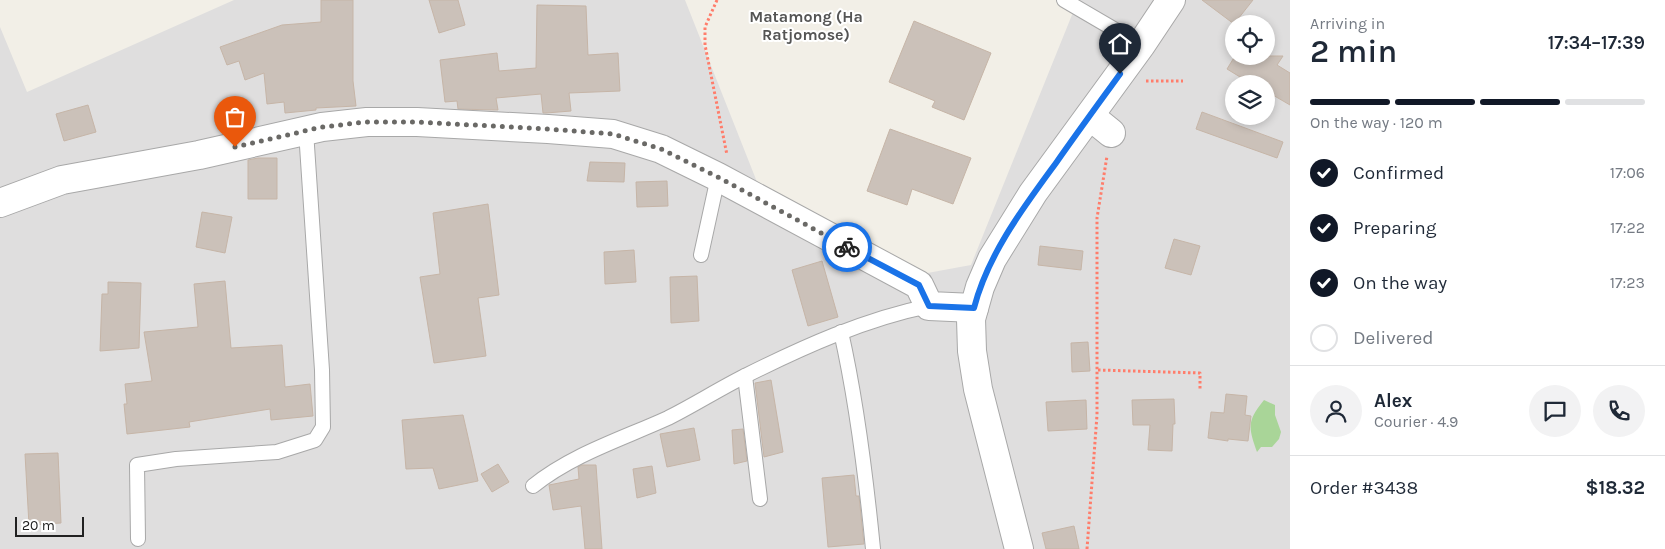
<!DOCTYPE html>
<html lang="en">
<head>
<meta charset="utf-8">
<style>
	body { margin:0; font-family:Karla,sans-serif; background:#f2f2f3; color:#1f2937; height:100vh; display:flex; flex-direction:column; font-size:19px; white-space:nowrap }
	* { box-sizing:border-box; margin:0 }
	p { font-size:16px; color:#747a83 }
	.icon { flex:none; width:28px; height:28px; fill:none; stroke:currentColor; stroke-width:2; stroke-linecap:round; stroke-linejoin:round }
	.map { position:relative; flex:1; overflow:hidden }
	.details { display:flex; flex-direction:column; background:#fff; width:375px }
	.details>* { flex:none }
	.controls { position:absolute; left:1225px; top:15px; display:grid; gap:10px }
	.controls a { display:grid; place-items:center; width:50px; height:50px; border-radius:50%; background:#fff; box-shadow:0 2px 8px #0003; font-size:25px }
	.scale { position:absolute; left:15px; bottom:12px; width:69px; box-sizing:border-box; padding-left:5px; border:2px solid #212121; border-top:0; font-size:14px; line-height:18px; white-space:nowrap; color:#212121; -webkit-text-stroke:4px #fff; paint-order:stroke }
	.pin { position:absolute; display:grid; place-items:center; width:42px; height:42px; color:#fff; margin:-51px -21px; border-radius:50% 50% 50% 0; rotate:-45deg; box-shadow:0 0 5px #0007 }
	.pin .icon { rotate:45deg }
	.courier { position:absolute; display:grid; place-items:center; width:50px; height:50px; margin:-25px; border:4px solid #1a73e8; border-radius:50%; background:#fff; color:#222; box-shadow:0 1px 6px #0007 }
	.overview em { font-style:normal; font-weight:600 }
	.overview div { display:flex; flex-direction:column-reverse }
	.overview { display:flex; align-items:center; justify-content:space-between; height:85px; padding:0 20px }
	h1 { font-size:32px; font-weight:600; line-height:38px }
	.bar { display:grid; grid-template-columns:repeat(4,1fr); gap:8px 5px; align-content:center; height:60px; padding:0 20px }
	.bar i { height:6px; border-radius:4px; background:#e0e1e3 }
	.bar .on { background:#111827 }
	.bar p { grid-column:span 4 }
	.line { display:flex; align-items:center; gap:12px; padding:0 20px; border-top:1px solid #e0e1e3 }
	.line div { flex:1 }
	.round { display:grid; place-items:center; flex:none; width:52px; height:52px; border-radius:26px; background:#f2f2f3 }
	ol { padding:0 20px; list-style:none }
	li { display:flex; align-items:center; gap:15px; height:55px }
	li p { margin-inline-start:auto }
	li .icon { padding:5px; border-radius:50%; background:#111827; color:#fff; stroke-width:4 }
	li:last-child { color:#747a83 }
	li i { width:28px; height:28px; border:2px solid #e0e1e3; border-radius:50% }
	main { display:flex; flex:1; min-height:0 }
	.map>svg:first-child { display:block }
	.residential { fill:#dfdede; fill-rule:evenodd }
	.forest { fill:#a9d598 }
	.building { fill:#cbc1b9; stroke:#c6b5a7 }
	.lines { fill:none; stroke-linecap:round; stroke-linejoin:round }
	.service-casing { stroke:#a8a8a8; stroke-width:16 }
	.minor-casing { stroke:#a8a8a8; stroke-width:30 }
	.path { stroke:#ff7d6b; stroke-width:3; stroke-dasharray:2.5 2.5; stroke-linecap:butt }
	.service { stroke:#fff; stroke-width:14 }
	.minor { stroke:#fff; stroke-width:28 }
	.done { stroke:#6a6966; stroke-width:5; stroke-dasharray:0 9 }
	.route { stroke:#1a73e8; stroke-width:6 }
	.labels { text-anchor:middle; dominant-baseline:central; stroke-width:4; stroke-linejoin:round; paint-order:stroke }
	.neighbourhood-label { font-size:16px; font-weight:bold; fill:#545454; stroke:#fff }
</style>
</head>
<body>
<main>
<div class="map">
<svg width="1290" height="549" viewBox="0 0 1290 549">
	<rect width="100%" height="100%" fill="#f2efe7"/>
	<path class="residential" d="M234,0H685L757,182L922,274L971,265L1078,0H1290V549H0V27L27,92ZM1234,24H1266V56H1234ZM1234,84H1266V116H1234Z"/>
	<path class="forest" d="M1264,400L1275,405V415L1281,432L1279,439L1272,447H1261L1257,452C1248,427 1247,421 1264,400Z"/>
	<g class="building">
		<polygon points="321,0 353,0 353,81 356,106 316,108 316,110 285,113 284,102 267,104 264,73 245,80 239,61 227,65 220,47 282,25 321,22"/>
		<polygon points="429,0 458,0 465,25 439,33"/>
		<polygon points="1202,0 1253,0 1234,24"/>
		<polygon points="537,5 586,6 588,55 618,53 620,91 569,93 571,111 546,113 543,113 541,94 496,98 498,110 494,110 458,109 457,101 445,102 440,60 497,53 499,71 536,68"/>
		<polygon points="914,21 991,53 964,120 932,107 935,101 889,82"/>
		<polygon points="1235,56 1283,56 1277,65 1290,73 1290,105 1266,91 1266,84 1255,84 1246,79 1245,80 1227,69"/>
		<polygon points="88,105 96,132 64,141 56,114"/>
		<polygon points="1202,112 1283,142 1277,158 1196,129"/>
		<polygon points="890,129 971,158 953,204 912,189 907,205 867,191"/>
		<polygon points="258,158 277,158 277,199 248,199 248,160"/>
		<polygon points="590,162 625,163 624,182 587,181"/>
		<polygon points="667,181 668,206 637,207 636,182"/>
		<polygon points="488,204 499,295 478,298 486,356 434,363 420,277 440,274 433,213"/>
		<polygon points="202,212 232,217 225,253 196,247"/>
		<polygon points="1174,239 1200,246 1191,275 1165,268"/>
		<polygon points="1040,246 1083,251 1081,270 1038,265"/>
		<polygon points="634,250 636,282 605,284 604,252"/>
		<polygon points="822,261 838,317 808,326 792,270"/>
		<polygon points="697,276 699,321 671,323 670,277"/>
		<polygon points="225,281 231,348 282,345 285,387 310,384 313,416 271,420 270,409 189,422 190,427 127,434 124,404 127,404 125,384 152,381 144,332 198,327 194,284"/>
		<polygon points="108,282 141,283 139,348 100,351 102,294 108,294"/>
		<polygon points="1088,342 1090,371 1072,372 1071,343"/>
		<polygon points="771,380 783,452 764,457 755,383"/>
		<polygon points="1226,394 1247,396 1245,415 1251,416 1248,441 1228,439 1228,441 1208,438 1211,412 1224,413"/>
		<polygon points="1174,399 1175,424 1173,424 1172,451 1148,450 1150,425 1133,425 1132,400"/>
		<polygon points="1086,400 1087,429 1048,431 1046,402"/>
		<polygon points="463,415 478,481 439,489 433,468 406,469 402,420"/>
		<polygon points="694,428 700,460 667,467 660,434"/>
		<polygon points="743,429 747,461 734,464 732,430"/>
		<polygon points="58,453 61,523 29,525 25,454"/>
		<polygon points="498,464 509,482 492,492 481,474"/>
		<polygon points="582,465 596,465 602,549 585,549 581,506 553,510 549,485 579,479 578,467"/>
		<polygon points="652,466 656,493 637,498 633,469"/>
		<polygon points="854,475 856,496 859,496 864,544 828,547 822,478"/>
		<polygon points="1074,526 1079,549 1046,549 1042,533"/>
	</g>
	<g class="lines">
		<defs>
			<g id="service">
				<polyline points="1064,0 1141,45"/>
				<polyline points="701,255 718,177"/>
				<path d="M841,332C857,403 866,477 873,549"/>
				<polyline points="745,376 760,499"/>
				<path d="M533,486C573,454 622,439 668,418C694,405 719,389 745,376C803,347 865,319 929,306"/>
				<polyline points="138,539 137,465 176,459 277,452 315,440 323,427 322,370 306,131"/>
			</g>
			<g id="minor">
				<polyline points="1090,116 1111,133"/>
				<polyline points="0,203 62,180 199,155 322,127 367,122 417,122 548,129 613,134 661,149 718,177 919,285 929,306 974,308"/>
				<polyline points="1019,549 978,389 972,351 971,319 980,287 992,259 1033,193 1141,45 1171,0"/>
			</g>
		</defs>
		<use href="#service" class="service-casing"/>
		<use href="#minor" class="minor-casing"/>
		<g class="path">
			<polyline points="717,0 705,27 705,45 727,155"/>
			<polyline points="1146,81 1183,81"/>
			<polyline points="1098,370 1200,373 1200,389"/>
			<polyline points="1087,549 1097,415 1097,218 1107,156"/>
		</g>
		<use href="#service" class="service"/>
		<use href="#minor" class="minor"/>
	</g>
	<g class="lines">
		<polyline class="done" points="235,147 322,127 366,122 417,122 548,129 613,134 661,149 718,177 847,247"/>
		<path class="route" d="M847,247L919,285L929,306L974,308C988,254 1023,208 1056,163C1077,133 1099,103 1120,74"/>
	</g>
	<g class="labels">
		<g class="neighbourhood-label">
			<text x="806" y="16">Matamong (Ha<tspan x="806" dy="18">Ratjomose)</tspan></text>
		</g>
	</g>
</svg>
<div class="controls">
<a><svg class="icon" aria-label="locate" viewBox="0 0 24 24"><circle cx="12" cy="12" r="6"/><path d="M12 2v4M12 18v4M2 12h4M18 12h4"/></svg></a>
<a><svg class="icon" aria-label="layers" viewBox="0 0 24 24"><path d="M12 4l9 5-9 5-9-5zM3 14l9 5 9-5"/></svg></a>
</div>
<div class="scale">20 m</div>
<div class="pin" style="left:235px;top:147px;background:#ea580c"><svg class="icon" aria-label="bag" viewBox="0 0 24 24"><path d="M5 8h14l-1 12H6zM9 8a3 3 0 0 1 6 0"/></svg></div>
<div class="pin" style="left:1120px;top:74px;background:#1f2937"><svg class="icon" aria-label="home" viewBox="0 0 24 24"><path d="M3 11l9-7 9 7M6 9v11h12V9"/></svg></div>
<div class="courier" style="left:847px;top:247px"><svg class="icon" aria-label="bike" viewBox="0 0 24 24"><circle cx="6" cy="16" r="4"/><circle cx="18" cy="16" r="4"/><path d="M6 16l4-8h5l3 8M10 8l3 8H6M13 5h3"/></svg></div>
</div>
<section class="details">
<div class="overview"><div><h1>2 min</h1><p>Arriving in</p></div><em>17:34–17:39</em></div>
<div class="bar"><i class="on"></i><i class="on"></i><i class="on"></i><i></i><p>On the way · 120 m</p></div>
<ol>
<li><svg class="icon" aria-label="check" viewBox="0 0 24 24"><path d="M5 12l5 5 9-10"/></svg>Confirmed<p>17:06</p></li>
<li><svg class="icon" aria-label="check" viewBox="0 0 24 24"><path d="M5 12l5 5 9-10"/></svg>Preparing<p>17:22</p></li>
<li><svg class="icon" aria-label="check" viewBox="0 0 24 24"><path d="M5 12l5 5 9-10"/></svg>On the way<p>17:23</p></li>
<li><i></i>Delivered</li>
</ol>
<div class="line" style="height:90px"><a class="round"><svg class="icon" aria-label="person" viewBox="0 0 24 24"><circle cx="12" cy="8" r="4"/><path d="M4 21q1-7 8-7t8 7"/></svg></a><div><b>Alex</b><p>Courier · 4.9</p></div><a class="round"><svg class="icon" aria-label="chat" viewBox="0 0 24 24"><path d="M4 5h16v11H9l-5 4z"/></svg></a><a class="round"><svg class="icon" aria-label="phone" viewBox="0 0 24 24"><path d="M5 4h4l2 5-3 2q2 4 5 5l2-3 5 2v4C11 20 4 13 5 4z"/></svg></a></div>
<div class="line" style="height:65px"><div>Order #3438</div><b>$18.32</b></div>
</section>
</main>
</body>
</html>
